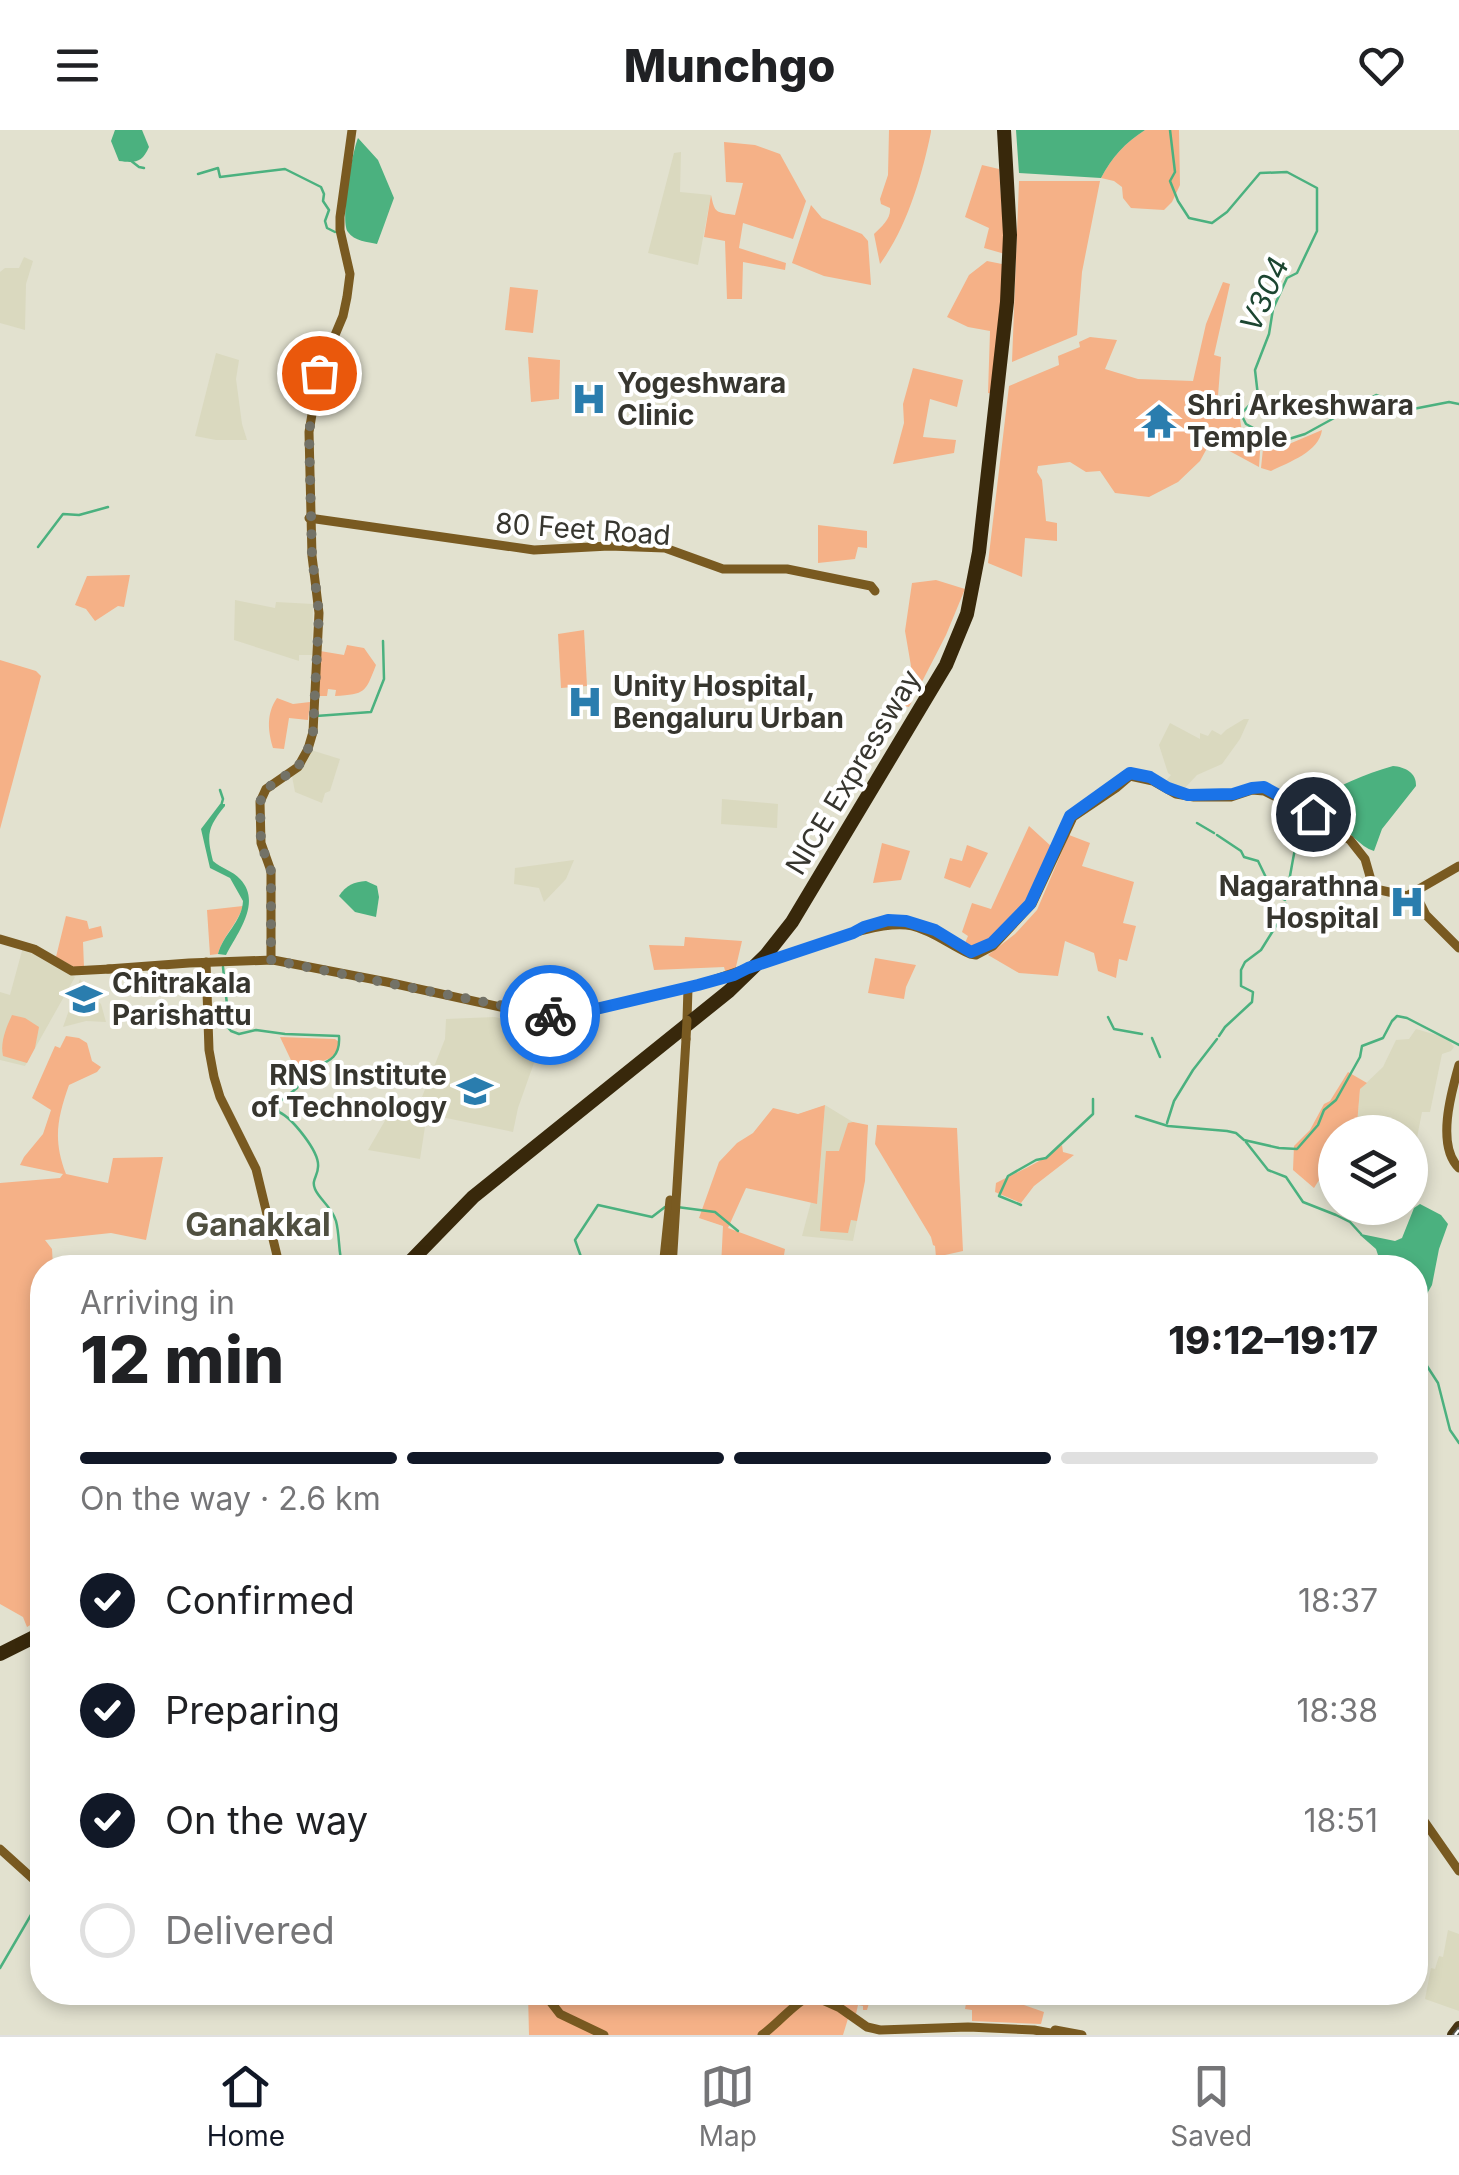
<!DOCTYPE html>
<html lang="en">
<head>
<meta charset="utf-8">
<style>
	body { margin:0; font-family:Inter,sans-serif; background:#f6f6f6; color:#202124; height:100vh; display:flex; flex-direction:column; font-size:38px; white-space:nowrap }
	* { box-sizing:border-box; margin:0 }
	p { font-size:32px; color:#757577 }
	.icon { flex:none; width:55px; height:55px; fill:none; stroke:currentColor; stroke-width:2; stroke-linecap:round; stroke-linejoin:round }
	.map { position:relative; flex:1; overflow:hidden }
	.panel { position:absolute; left:30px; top:1125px; width:1398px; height:750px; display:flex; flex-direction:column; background:#fff; border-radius:40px; box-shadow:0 5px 15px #0003 }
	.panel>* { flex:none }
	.controls { position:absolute; left:1318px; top:985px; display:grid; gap:20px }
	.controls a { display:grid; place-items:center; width:110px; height:110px; border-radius:50%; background:#fff; box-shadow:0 5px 15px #0003; font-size:50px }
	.pin { position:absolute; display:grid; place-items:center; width:85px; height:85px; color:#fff; margin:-42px; border:5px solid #fff; border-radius:50%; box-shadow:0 2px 10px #0007 }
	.courier { position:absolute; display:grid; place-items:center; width:100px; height:100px; margin:-50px; border:8px solid #1a73e8; border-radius:50%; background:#fff; color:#222; box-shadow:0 2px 12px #0007 }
	.head em { font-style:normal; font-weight:800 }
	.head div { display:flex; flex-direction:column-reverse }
	.head { display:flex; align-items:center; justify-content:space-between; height:170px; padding:0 50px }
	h1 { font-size:65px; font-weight:800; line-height:75px }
	.bar { display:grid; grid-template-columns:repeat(4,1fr); gap:15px 10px; align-content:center; height:120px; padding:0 50px }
	.bar i { height:12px; border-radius:8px; background:#e0e0e0 }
	.bar .selected { background:#111827 }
	.bar p { grid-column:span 4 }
	ol { padding:0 50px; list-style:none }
	li { display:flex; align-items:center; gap:30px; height:110px }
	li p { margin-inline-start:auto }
	li .icon { padding:10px; border-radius:50%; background:#111827; color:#fff; stroke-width:4 }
	li:last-child { color:#757577 }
	li i { width:55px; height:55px; border:5px solid #e0e0e0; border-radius:50% }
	header { display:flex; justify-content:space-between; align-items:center; height:130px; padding:0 50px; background:#fff; font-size:45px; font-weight:800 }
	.menu { display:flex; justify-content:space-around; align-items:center; height:140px; border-top:2px solid #e0e0e0; background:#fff; font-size:28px; color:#757577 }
	.menu a { display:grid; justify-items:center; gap:5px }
	.menu .selected { color:#111827 }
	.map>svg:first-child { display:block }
	.built { fill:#dad9bf }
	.green { fill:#f5b187 }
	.water { fill:#4bb17f }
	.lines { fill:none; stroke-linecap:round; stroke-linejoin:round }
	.stream { stroke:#4bb17f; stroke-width:2.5 }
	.secondary { stroke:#795a21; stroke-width:9 }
	.trunk { stroke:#463412; stroke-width:12 }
	.motorway { stroke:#38280b; stroke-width:14 }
	.rail-casing { stroke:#56554c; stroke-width:6 }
	.rail { stroke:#fff; stroke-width:2.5; stroke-dasharray:8; stroke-linecap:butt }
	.secondary-bridge { stroke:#795a21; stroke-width:9 }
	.done { stroke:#737267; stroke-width:10; stroke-dasharray:0 18 }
	.route { stroke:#1a73e8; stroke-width:12 }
	.labels { text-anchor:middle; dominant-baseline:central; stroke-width:8; stroke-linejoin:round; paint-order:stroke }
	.poi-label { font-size:28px; font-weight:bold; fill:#37362f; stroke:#fff; text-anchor:start }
	.street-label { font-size:28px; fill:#37362f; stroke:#fff }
	.water-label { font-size:30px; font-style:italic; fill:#1c4631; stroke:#fff }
	.quarter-label { font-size:32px; font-weight:bold; fill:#505040; stroke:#fff }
</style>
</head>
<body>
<header><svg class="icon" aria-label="menu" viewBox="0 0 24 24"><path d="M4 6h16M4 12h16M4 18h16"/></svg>Munchgo<svg class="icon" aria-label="heart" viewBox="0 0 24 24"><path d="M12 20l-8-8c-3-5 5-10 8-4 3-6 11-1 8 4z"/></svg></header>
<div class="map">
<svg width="1459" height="1905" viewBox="0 0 1459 1905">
	<rect width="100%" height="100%" fill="#e2e1cf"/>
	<g class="built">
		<polygon points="681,22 680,62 711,65 698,135 648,123 674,23"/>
		<polygon points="24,127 33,131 26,154 25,200 0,193 0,142 5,138 19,138"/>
		<polygon points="216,223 239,230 236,249 242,294 247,310 216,310 195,306"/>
		<polygon points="235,470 275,478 276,472 313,474 312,525 299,525 299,531 234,510"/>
		<polygon points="1244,589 1249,589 1240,609 1222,634 1197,645 1182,661 1165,652 1171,645 1168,643 1159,615 1170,593 1200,609 1200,603 1208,606 1212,600 1221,605 1226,600"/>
		<polygon points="311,620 340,629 330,661 325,663 322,673 295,662 292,646 302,639"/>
		<polygon points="722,669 778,674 777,698 721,694"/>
		<polygon points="574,730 566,749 544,772 539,758 514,754 515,738"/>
		<polygon points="23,817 75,847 25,936 0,930 0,862 10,865"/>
		<polygon points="80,849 90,864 101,874 106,892 86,891 63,897"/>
		<polygon points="495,887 546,899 518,978 513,1002 427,984 420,1029 368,1020 394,975 416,982 445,909 446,889"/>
		<polygon points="1416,899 1447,908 1454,917 1451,921 1442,924 1430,982 1422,982 1414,1023 1410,1023 1410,1002 1366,1002 1357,994 1360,959 1383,937 1396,910 1409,909"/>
		<polygon points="825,975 856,994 868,995 865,1022 826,1022 824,1082 857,1091 853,1111 802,1106 811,1072 817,1073"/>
		<polygon points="1448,1800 1459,1804 1459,1881 1425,1869 1431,1838 1435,1839 1439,1826 1443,1827"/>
	</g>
	<g class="green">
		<path d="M889,0H931V2C922,46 907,97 880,134L874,104C882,96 891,89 890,78L881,74L880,69L888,45Z"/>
		<path d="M1145,0H1179L1180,55L1172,72L1164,80L1131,78L1123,68L1122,57L1114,51L1101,48C1112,27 1125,13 1145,0Z"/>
		<path d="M724,12L755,15L780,24L806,71L793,109L743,93L739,118L786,133L785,140L743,132L742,169H727L725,111L704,107L711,65C715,84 716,82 735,85L743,53L726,52Z"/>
		<polygon points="982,35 999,39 1005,124 984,118 989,98 965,87"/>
		<polygon points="1019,51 1100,51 1082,142 1077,205 1012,232"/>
		<polygon points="811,75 822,88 862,104 868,111 871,155 824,146 792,133"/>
		<polygon points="987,131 1007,135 993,264 988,263 990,201 968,197 947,187 969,145"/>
		<polygon points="1223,152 1230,154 1214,225 1221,227 1218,266 1233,270 1231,280 1239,282 1242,302 1261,308 1259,337 1211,311 1200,331 1178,352 1149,367 1115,363 1100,341 1086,342 1070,332 1038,336 1037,342 1042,350 1046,391 1057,393 1057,411 1025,408 1022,447 988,433 1009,256 1059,235 1058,226 1080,217 1079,212 1090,207 1117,210 1105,239 1138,249 1193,251 1206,194"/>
		<polygon points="510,157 538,160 533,203 505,200"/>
		<polygon points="528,227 560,230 559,269 531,272"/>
		<polygon points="913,238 963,250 957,277 930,269 923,307 956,310 954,323 893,334 904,293 903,274"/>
		<path d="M1322,300C1319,322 1289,332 1271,341L1261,338L1264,309L1282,317Z"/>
		<polygon points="818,395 867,401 867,418 858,417 855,429 818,433"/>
		<polygon points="130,445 124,477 118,476 95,491 86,479 75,475 87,446"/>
		<polygon points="936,450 965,459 946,505 909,577 905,576 911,536 905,501 912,453"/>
		<polygon points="584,500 587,556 561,558 558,504"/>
		<path d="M347,515L364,518L376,535C365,563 366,564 335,566L336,560L328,559L327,566H318L320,521L344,525Z"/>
		<polygon points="0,530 36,541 41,546 0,699"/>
		<path d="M277,568L293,574L310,572L308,590L289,588L284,619L273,618C268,601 266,584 277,568Z"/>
		<path d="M1029,696L1052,717C1035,755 1019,801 976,818L965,813L968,806L962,802L972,773L991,779Z"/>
		<polygon points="1069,705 1090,713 1082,736 1134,752 1123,793 1136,796 1127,831 1119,829 1116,848 1098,841 1094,823 1065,811 1058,846 1019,843 988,825 1015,804 1037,780"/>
		<polygon points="882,713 910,721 901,750 873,753"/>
		<polygon points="967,715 988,723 970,758 944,748 950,728 962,731"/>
		<path d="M243,776C238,793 222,807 218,824L210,825L207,780Z"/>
		<polygon points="66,786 87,791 89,799 101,796 103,807 83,812 84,837 76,838 56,827"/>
		<polygon points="685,807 742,811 735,841 726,844 724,837 654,840 649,815 684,816"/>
		<polygon points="875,828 916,835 906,857 904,869 868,863"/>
		<path d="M12,885L25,888L39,897L35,918L27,933L3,926C0,912 6,898 12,885Z"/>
		<path d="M66,906L79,908L87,913L92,931L101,937L97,942L69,955C57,989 53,1010 66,1044L108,1053L113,1028L163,1027L146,1110L111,1103L45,1110L52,1119L53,1137L42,1138V1488L27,1497L23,1487L0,1474V1053L60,1048L63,1044L20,1035L24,1027L43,1004L51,980L32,968L55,916L60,918Z"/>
		<path d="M280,907L335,909L339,912C337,933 325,927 311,936C310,936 300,946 299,947Z"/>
		<polygon points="1348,942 1367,953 1360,959 1357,994 1352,1002 1335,1002 1335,1025 1314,1058 1293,1040 1294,1016 1310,1000 1324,974 1330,971"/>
		<polygon points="825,975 817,1074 746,1058 728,1098 785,1119 782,1137 721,1137 723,1096 699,1088 719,1032 737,1013 753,1003 773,978 798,984"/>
		<polygon points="853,992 868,995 865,1051 857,1091 851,1090 848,1103 820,1101 826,1021 839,1021 848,993"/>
		<polygon points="877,995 957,998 963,1121 936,1127 935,1116 933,1115 931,1107 875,1014"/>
		<path d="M1062,1015L1063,1022L1074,1025L1034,1056L1021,1073L995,1062L996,1053C1018,1041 1043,1032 1062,1015Z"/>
		<polygon points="528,1863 872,1863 867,1880 863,1880 863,1876 858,1875 856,1884 850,1882 843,1905 529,1905"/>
		<polygon points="968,1863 992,1864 1044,1882 1041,1894 972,1891 972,1880 965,1879"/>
	</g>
	<g class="water">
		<path d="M115,0H142L149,17C142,33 135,33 119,31L111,11Z"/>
		<path d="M1016,0H1145C1125,13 1112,27 1101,48L1019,43Z"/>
		<path d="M358,8L378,30L394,68L377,114C368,112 354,111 348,102C340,90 352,23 358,8Z"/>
		<path d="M1393,636C1405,637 1417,643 1416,656L1382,699L1374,721C1360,717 1348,700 1336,691C1330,687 1319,683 1314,678C1313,676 1313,673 1312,671C1338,656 1364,644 1393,636Z"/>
		<path d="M220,674H225V676C208,697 206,704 213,731C221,738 233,741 240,749C262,772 238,802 226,825L218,824C223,804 242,792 243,771L230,748L210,738L201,699Z"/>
		<path d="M366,751L377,756L379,767L376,787L355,782L339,766C346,755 354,752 366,751Z"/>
		<polygon points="1420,1074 1441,1085 1448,1094 1439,1119 1432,1155 1424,1169 1427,1212 1420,1213 1415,1191 1415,1138 1395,1137 1389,1132 1379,1128 1376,1119 1360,1105 1361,1104 1395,1111 1402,1108 1414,1078"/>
	</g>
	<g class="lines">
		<g class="stream">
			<polyline points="1170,0 1175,42 1170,51 1178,71 1189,88 1212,93 1227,82 1260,43 1287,42 1317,58 1317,101 1297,143 1287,148 1273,179 1269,204 1255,240 1258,266 1241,284 1246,294 1279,312 1305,304 1376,265 1413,279 1449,272 1459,274"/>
			<polyline points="130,30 139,37 144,38"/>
			<polyline points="198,44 218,38 220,47 285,39 321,57 324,64 323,71 329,80 325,91 327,98 335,102"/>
			<polyline points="38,417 63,384 79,385 108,377"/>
			<polyline points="316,586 371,582 384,549 383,511"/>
			<polyline points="220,660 223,669 221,676"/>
			<polyline points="1197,693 1214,703"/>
			<polyline points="1217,705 1241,721 1244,727 1258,731 1274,764 1278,766"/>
			<path d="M1281,768L1285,770C1290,750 1292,731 1297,710L1294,704"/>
			<path d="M223,837L227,875L220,889L231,901L239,904L256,900L285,904L339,906C341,933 322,932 303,943L297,958L277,974L279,982C292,988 320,1022 318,1037C318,1046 311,1050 315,1059C319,1069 332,1077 336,1091C340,1106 338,1123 343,1138"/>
			<polyline points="1108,887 1114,899 1142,904"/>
			<polyline points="1219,906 1225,897 1252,872 1253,862 1241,856 1241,840 1245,832 1261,820 1276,796 1288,784 1286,774"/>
			<polyline points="1152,908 1160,927"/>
			<polyline points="1136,986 1168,996 1227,1001 1236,1003 1244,1010 1279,1018 1297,1019 1318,995 1324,980 1336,970 1360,927 1362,916 1383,908 1392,891 1397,886 1407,888 1459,915"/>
			<polyline points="1167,993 1174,971 1193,940 1217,909"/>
			<polyline points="1246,1012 1268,1040 1286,1047 1303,1072 1336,1085 1350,1092 1361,1104"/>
			<polyline points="1021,1075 999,1066 1008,1046 1036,1030 1046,1028 1093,984 1093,969"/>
			<polyline points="677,1077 715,1082 738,1101"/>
			<polyline points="585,1138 575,1110 598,1075 652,1087 665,1077"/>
			<polyline points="1423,1213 1427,1236 1438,1253 1450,1300 1459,1313"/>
			<polyline points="0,1838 42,1766"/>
		</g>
		<g class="secondary">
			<polyline points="309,388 534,420 609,416 665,418 723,439 787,439 871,456 875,461"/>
			<polyline points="1407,766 1459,736"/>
			<polyline points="0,809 34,819 72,841 110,839"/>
			<path d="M773,829C808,819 879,788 912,796C933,801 950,815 970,824L976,825L993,816L1032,774L1073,687L1116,658L1130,646L1153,651L1176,664L1194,667H1231L1252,660L1264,661L1319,688L1350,710L1365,729L1373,757L1380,760L1407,766L1420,773L1426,785L1459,818"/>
			<polyline points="271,830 271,741 261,713 260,672 266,659 298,637 308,619 313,602 319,483 312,426 309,302 319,243 343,186 347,167 350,144 340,100 340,87 352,0"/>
			<polyline points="206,832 209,920 214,947 220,967 256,1039 280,1138"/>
			<polyline points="108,839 189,833 273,830 387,852 514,880 563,886 698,855 745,839"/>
			<polyline points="687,890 688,858"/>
			<path d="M1459,935C1451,963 1436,1016 1459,1038"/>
			<polyline points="663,1138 670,1070"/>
			<polyline points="672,1138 686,909"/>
			<polyline points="1415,1678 1459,1741"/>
			<polyline points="0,1719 42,1757"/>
			<polyline points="523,1862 550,1871 560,1884 604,1905"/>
			<polyline points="1055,1900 1082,1905"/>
			<path d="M762,1905C779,1893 793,1874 811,1865L840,1878L867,1897L880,1900L968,1897L1034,1900L1061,1905"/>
		</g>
		<polyline class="trunk" points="1453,1905 1459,1897"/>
		<g class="motorway">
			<polyline points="404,1138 473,1067 729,861 766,825 792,792 946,535 967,484 979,422 1007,172 1010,105 1004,0"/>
			<polyline points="0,1524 42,1503"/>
		</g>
		<defs>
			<polyline id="rail" points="1455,1905 1459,1900"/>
		</defs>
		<use href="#rail" class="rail-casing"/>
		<use href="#rail" class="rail"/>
		<g class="secondary-bridge">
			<polyline points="753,837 773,829"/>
			<polyline points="686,909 687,890"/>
		</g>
	</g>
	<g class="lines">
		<polyline class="done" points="319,243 309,302 312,426 319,483 313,602 308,619 298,637 266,659 260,672 261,714 271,741 271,830 550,885"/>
		<polyline class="route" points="550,885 566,886 698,855 734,845 748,838 853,803 864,797 888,790 906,791 935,800 971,822 992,813 1030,774 1070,686 1130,643 1150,647 1168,658 1188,665 1233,664 1252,658 1264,657 1313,684"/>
	</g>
	<defs>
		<symbol id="hospital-bare" viewBox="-9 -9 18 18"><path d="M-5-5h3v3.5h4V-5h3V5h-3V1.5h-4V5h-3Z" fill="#2a7dae" stroke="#fff" stroke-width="2.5" paint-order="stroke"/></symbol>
		<symbol id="temple-bare" viewBox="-9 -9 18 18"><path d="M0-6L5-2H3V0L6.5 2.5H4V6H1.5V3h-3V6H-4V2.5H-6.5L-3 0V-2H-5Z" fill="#2a7dae" stroke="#fff" stroke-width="2.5" paint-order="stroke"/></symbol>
		<symbol id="university-bare" viewBox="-9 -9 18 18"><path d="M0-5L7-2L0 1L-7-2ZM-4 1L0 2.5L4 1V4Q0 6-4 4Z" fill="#2a7dae" stroke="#fff" stroke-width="2.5" paint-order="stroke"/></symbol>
	</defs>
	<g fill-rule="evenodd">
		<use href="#hospital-bare" x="564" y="244" width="50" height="50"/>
		<use href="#temple-bare" x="1134" y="266" width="50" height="50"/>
		<use href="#hospital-bare" x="560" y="547" width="50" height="50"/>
		<use href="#hospital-bare" x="1382" y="747" width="50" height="50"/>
		<use href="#university-bare" x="59" y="844" width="50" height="50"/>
		<use href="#university-bare" x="450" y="936" width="50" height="50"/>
	</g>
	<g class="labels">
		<g class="poi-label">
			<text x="617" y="253">Yogeshwara<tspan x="617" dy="32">Clinic</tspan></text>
			<text x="1187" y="275">Shri Arkeshwara<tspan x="1187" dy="32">Temple</tspan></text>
			<text x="613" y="556">Unity Hospital,<tspan x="613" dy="32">Bengaluru Urban</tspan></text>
			<text x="1379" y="756" text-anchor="end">Nagarathna<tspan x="1379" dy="32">Hospital</tspan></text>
			<text x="112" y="853">Chitrakala<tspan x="112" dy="32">Parishattu</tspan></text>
			<text x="447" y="945" text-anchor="end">RNS Institute<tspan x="447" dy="32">of Technology</tspan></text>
		</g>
		<g class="street-label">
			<text transform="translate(583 399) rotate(4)">80 Feet Road</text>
			<text transform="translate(853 642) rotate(-59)">NICE Expressway</text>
		</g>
		<g class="water-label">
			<text transform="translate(1264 164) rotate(-66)">V304</text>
		</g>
		<g class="quarter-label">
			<text x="258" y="1094">Ganakkal</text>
		</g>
	</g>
</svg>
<div class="controls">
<a><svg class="icon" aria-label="layers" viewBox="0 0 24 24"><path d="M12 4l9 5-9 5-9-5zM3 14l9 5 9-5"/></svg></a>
</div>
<div class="pin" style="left:319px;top:243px;background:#ea580c"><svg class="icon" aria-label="bag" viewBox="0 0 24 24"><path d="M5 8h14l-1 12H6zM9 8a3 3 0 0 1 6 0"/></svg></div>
<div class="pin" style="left:1313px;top:684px;background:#1f2937"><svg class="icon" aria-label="home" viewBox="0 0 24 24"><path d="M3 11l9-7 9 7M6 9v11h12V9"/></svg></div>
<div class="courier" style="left:550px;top:885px"><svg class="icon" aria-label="bike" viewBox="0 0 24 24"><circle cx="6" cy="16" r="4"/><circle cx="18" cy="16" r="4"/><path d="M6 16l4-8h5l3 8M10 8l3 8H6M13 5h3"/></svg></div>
<section class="panel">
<div class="head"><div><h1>12 min</h1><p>Arriving in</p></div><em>19:12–19:17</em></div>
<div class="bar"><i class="selected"></i><i class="selected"></i><i class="selected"></i><i></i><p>On the way · 2.6 km</p></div>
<ol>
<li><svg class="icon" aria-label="check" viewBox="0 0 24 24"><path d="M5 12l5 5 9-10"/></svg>Confirmed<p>18:37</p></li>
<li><svg class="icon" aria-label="check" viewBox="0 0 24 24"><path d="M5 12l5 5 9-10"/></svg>Preparing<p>18:38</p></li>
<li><svg class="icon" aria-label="check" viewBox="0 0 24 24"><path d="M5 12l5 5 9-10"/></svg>On the way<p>18:51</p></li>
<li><i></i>Delivered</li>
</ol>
</section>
</div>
<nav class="menu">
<a class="selected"><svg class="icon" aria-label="home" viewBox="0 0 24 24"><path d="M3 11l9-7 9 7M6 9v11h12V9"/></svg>Home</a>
<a><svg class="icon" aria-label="map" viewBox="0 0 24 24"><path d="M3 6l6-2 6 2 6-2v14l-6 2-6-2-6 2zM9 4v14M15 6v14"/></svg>Map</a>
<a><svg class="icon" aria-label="saved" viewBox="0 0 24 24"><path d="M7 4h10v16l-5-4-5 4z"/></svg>Saved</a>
</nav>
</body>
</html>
